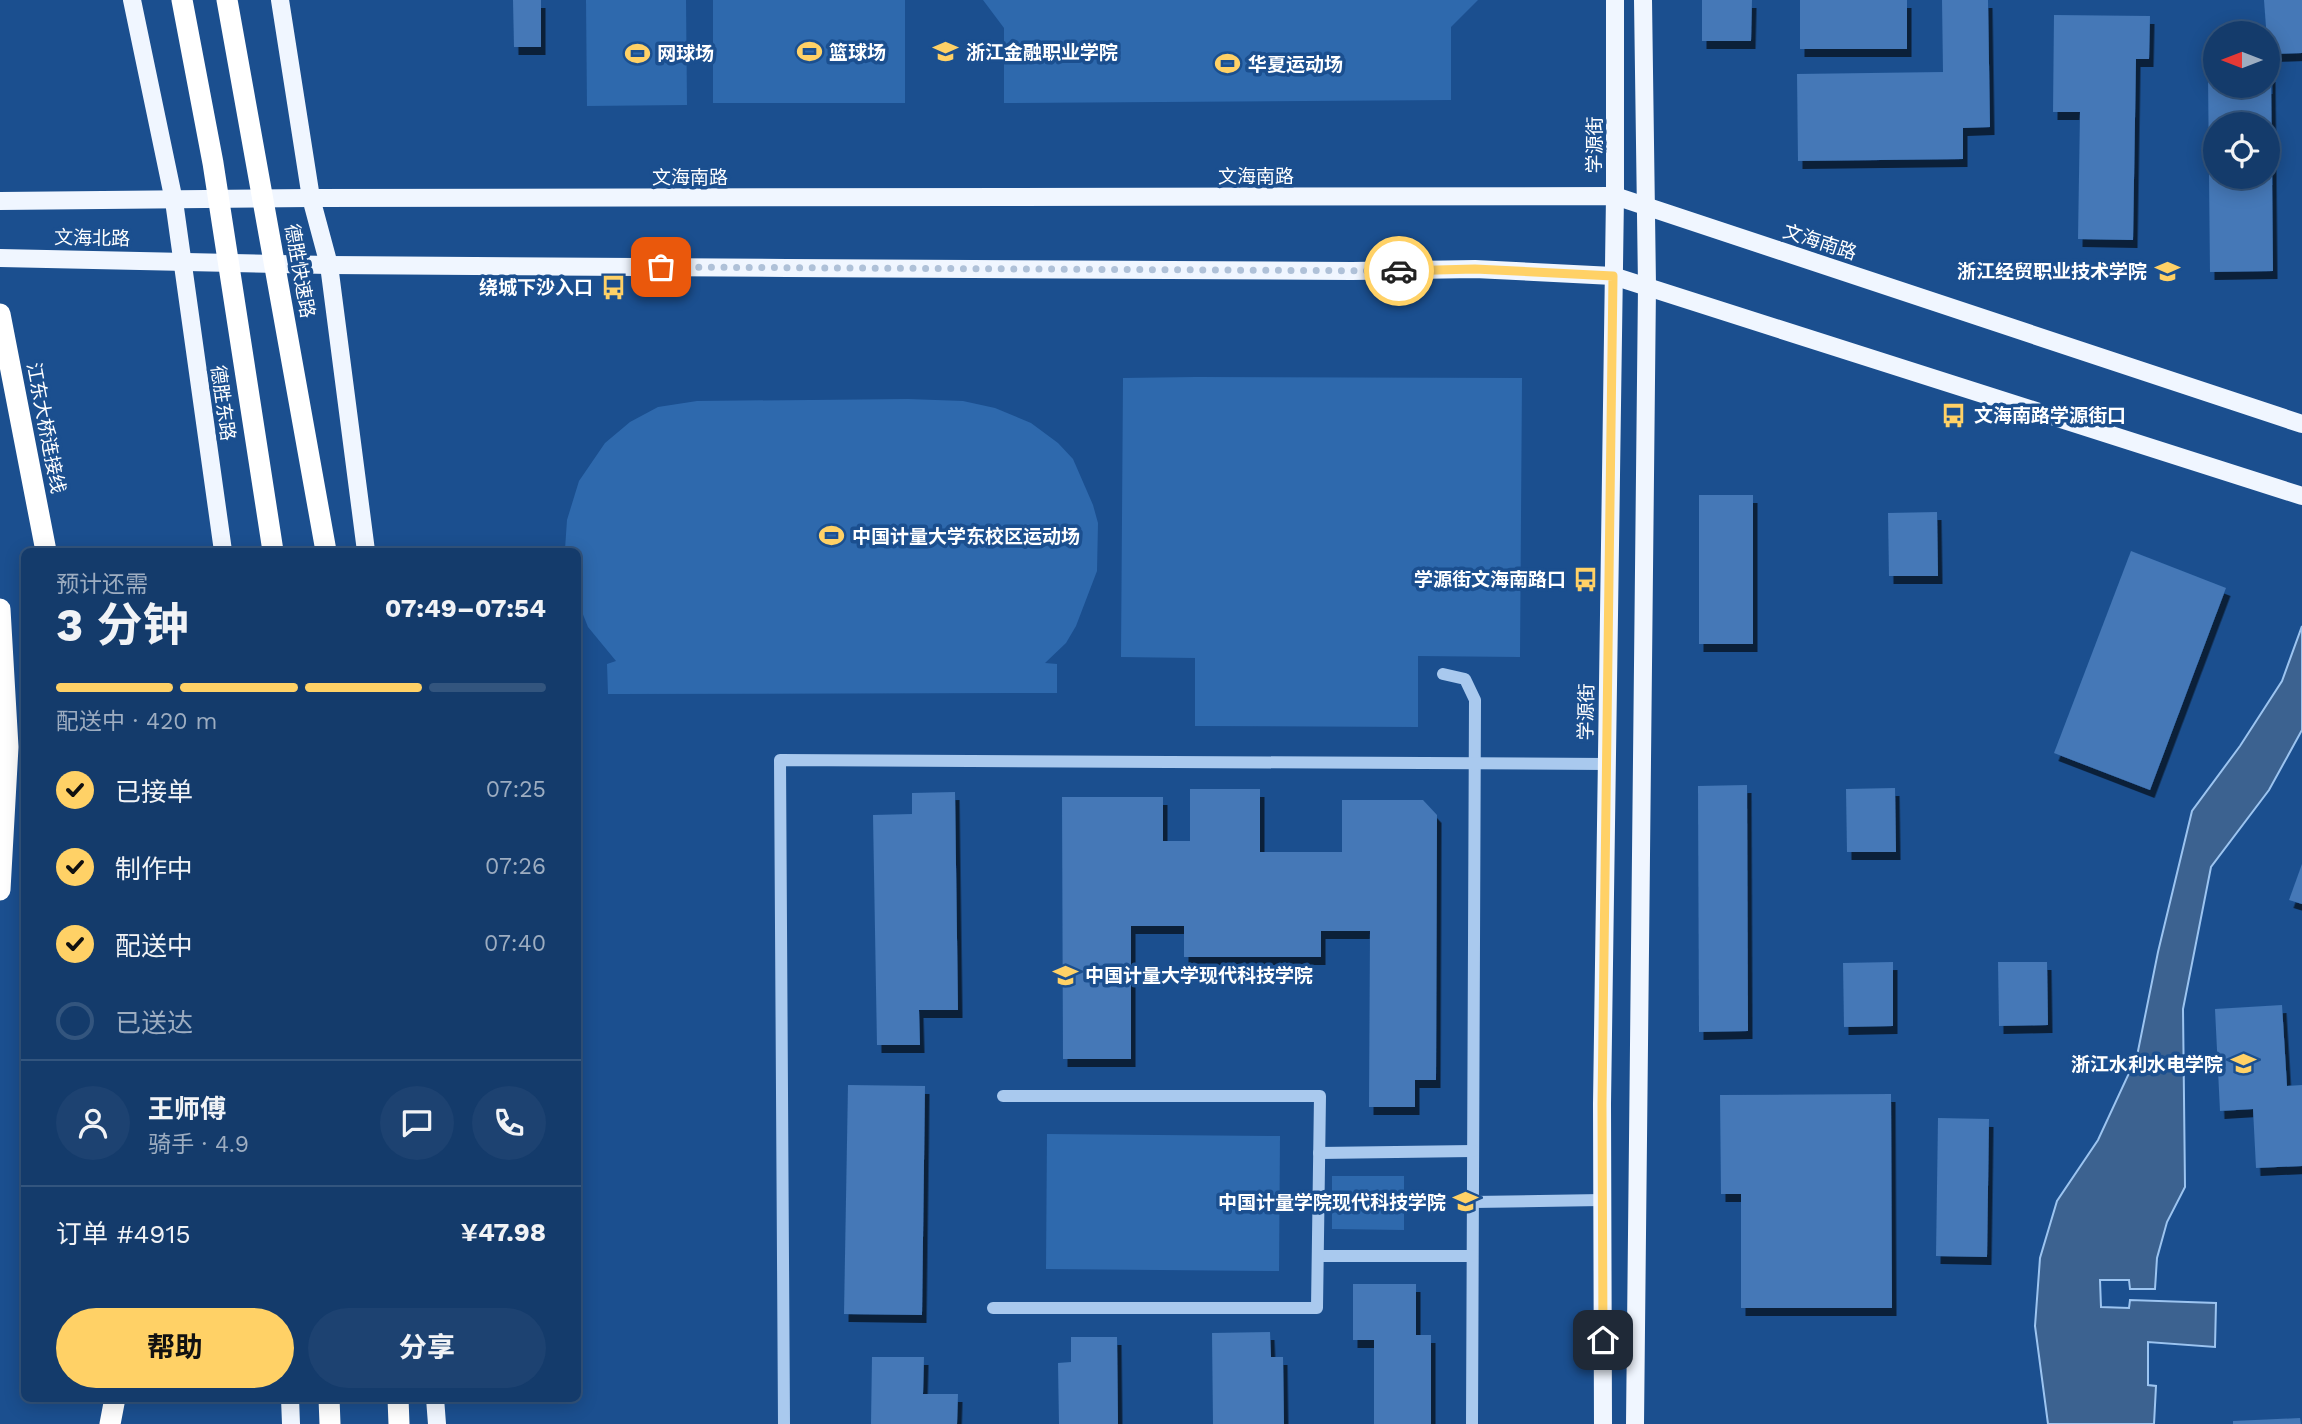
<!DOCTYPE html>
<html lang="zh">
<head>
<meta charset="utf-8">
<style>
	body { margin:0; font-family:"Work Sans","Noto Sans SC",sans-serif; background:#1d4271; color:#f1f3f6; height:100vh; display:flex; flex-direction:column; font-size:26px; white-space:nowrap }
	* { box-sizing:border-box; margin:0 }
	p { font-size:23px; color:#9dadc1 }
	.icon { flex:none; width:38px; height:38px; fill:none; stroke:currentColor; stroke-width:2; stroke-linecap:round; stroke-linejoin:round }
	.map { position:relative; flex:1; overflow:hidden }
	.sheet { position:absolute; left:21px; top:548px; width:560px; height:854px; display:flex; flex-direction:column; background:#143b6b; border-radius:10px; box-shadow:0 4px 18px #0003,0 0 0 2px #33557e }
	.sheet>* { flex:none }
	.needle { width:46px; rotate:270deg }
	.fabs { position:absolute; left:2203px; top:21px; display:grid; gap:14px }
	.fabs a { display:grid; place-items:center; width:77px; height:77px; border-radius:50%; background:#143b6b; box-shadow:0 4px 18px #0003,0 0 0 2px #33557e; font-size:35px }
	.pin { position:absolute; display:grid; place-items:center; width:60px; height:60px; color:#fff; margin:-30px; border-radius:14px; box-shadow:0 4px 10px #0006 }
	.courier { position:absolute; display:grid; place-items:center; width:70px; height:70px; margin:-35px; border:5px solid #ffd166; border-radius:50%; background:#fff; color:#222; box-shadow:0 2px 9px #0007 }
	.overview em { font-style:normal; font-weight:700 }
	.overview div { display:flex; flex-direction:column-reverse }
	.overview { display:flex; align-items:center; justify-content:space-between; height:119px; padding:0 35px }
	h1 { font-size:46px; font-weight:700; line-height:52px }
	.bar { display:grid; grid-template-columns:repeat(4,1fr); gap:10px 7px; align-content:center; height:84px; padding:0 35px }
	.bar i { height:9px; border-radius:5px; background:#33557e }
	.bar .active { background:#ffd166 }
	.bar p { grid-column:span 4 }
	.line { display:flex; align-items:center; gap:18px; padding:0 35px; border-top:2px solid #33557e }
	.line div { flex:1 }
	.round { display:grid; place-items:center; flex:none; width:74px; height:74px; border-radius:37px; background:#1d4271 }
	ol { padding:0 35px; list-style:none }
	li { display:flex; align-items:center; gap:21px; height:77px }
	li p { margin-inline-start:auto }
	li .icon { padding:7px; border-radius:50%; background:#ffd166; color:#111; stroke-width:4 }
	li:last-child { color:#9dadc1 }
	li i { width:38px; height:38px; border:4px solid #33557e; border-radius:50% }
	.action { display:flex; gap:14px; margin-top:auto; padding:14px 35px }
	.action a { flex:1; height:80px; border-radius:42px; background:#ffd166; color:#111; font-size:28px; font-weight:700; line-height:80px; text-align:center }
	.action a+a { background:#1d4271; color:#f1f3f6 }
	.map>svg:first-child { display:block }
	.green { fill:#2e69ad }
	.water { fill:#3c6290; stroke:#9cc4f0; stroke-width:2 }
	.building { fill:#4478b7; fill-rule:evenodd; filter:url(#shadow) }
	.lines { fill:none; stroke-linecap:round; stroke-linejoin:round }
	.minor { stroke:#a9c9ee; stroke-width:12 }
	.major { stroke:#f0f6ff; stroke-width:18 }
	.highway { stroke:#fff; stroke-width:21 }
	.highway-bridge { stroke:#fff; stroke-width:21 }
	.done { stroke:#afc1d8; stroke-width:7; stroke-dasharray:0 12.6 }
	.route { stroke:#ffd166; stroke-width:9 }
	.labels { text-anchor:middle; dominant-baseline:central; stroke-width:7; stroke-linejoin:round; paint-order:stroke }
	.poi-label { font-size:19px; font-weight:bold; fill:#fff; stroke:#1b4f8f; text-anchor:start }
	.street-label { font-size:19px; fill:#fff; stroke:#1b4f8f }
</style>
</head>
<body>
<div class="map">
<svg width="2302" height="1424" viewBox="0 0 2302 1424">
	<defs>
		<filter id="shadow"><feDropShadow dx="4.5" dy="8" stdDeviation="0" flood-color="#0009"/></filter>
	</defs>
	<rect width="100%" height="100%" fill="#1b4f8f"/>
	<g class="green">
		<polygon points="586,0 686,0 687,105 587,106"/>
		<rect x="713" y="0" width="192" height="103"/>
		<polygon points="983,0 1478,0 1451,27 1451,100 1004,103 1004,28"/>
		<polygon points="1196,377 1522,378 1520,657 1418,656 1418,727 1195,726 1195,658 1121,657 1123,378"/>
		<polygon points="908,399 963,401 995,408 1031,423 1058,443 1073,459 1093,505 1098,523 1097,571 1076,626 1066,643 1045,663 1057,664 1057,693 608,694 607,664 616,661 588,627 578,602 578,551 565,551 565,549 567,520 579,481 605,443 630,422 658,407 697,401"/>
		<polygon points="1047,1134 1280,1136 1279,1271 1046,1269"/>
		<polygon points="1332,1176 1404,1176 1404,1230 1332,1229"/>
	</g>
	<polygon class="water" points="2302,626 2302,730 2269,790 2211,867 2183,1009 2185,1187 2167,1222 2157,1258 2155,1289 2130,1289 2129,1280 2100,1280 2101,1307 2129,1308 2130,1300 2216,1303 2215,1347 2148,1342 2148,1385 2156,1386 2154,1424 2048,1424 2035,1326 2040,1258 2057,1201 2098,1140 2137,1056 2158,952 2192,811 2240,746 2282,681"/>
	<g class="building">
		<polygon points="513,0 541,0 541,47 514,47"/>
		<polygon points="1702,0 1752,0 1751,41 1702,41"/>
		<rect x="1800" y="0" width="107" height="49"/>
		<polygon points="1942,0 1988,0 1990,127 1963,128 1963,159 1798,161 1797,74 1943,72"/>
		<polygon points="2264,0 2302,0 2302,53 2268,54"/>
		<polygon points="2054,15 2150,16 2149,59 2136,59 2133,240 2078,239 2080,112 2053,112"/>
		<path d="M2268,74H2271L2273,271L2210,272L2208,75H2216V86H2268ZM2216,124H2268V177H2216Z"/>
		<rect x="1699" y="495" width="54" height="149"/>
		<polygon points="1937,512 1938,576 1889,576 1888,513"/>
		<polygon points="2131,551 2226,588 2150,790 2054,753"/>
		<polygon points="1747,785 1748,1031 1699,1032 1698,786"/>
		<polygon points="1895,788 1896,852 1847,852 1846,789"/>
		<polygon points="1190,789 1260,789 1260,852 1342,852 1342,800 1423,800 1437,815 1436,1080 1415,1080 1415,1107 1369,1107 1370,931 1321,931 1321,957 1184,957 1184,926 1131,926 1131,1059 1063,1059 1062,797 1163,797 1163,841 1190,841"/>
		<polygon points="955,792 958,1010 919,1010 920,1045 877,1045 873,815 912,814 912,793"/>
		<polygon points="2302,864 2302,904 2289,900"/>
		<polygon points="1893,962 1893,1026 1844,1027 1843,963"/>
		<polygon points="1998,962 2047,962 2048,1025 1999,1026"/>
		<polygon points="2282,1005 2287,1086 2302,1085 2302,1166 2256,1168 2253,1109 2220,1111 2215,1009"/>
		<polygon points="848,1085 925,1086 922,1315 844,1314"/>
		<polygon points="1891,1094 1892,1308 1741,1308 1741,1194 1721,1194 1720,1095"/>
		<polygon points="1938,1118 1989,1119 1987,1257 1936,1256"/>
		<polygon points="1353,1284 1416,1284 1416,1335 1431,1335 1431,1424 1374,1424 1374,1340 1353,1340"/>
		<polygon points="1270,1332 1271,1357 1283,1357 1284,1424 1213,1424 1212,1333"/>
		<polygon points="1071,1337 1117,1337 1118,1424 1059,1424 1058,1363 1071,1362"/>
		<polygon points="872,1357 924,1357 923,1394 958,1394 957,1424 871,1424"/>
		<polygon points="2300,1418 2301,1424 2233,1424 2233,1421"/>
	</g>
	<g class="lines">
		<g class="minor">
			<polyline points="1443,674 1465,679 1475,700 1472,1424"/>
			<polyline points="1319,1153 1473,1151"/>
			<polyline points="1473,1202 1602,1200"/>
			<polyline points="1318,1256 1472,1256"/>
			<polyline points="993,1308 1317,1308 1320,1096 1003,1096"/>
			<polyline points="784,1424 780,760 1607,764"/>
		</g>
		<g class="major">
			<polyline points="132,0 174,201 223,551"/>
			<polyline points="280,0 311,198 329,265 366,551"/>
			<polyline points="0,201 311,198 1615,196 2302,424"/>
			<polyline points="0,258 329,265 787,268 1352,271 1475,269 1613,276 2302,496"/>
			<polyline points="290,1398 291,1424"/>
			<polyline points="435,1398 437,1424"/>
			<polyline points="1603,1424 1602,1104 1615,196 1615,0"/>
			<polyline points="1635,1424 1647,286 1643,0"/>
		</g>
		<g class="highway">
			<polyline points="0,314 46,551"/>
			<polyline points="0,609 8,747 0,890"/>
			<polyline points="329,1398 330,1424"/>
			<polyline points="398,1398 399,1424"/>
			<polyline points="110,1424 115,1398"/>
		</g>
		<g class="highway-bridge">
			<polyline points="182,0 213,163 273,551"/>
			<polyline points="227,0 326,551"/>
		</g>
	</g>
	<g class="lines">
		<polyline class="done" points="661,267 1399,271"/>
		<polyline class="route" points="1399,271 1475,269 1613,276 1602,1104 1603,1340"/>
	</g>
	<defs>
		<symbol id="stadium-bare" viewBox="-9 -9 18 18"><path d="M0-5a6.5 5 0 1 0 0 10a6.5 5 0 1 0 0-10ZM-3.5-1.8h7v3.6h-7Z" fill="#ffd166" stroke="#1b4f8f" stroke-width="2.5" paint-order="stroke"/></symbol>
		<symbol id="university-bare" viewBox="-9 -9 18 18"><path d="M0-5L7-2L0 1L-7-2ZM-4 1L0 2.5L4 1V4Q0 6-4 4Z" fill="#ffd166" stroke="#1b4f8f" stroke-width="2.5" paint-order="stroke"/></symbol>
		<symbol id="bus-bare" viewBox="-9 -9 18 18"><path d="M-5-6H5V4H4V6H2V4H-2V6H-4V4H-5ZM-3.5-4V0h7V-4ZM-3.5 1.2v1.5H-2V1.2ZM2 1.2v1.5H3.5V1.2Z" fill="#ffd166" stroke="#1b4f8f" stroke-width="2.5" paint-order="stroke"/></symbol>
		<symbol id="school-bare" viewBox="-9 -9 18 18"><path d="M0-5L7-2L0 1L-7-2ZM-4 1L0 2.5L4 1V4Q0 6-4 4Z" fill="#ffd166" stroke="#1b4f8f" stroke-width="2.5" paint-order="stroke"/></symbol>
	</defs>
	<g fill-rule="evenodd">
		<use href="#stadium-bare" x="792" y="34" width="35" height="35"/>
		<use href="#university-bare" x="928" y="34" width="35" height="35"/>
		<use href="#stadium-bare" x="620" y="36" width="35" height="35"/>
		<use href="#stadium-bare" x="1210" y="46" width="35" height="35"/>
		<use href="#university-bare" x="2150" y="254" width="35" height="35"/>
		<use href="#bus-bare" x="596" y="270" width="35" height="35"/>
		<use href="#bus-bare" x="1936" y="398" width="35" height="35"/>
		<use href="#stadium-bare" x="814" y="518" width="35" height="35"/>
		<use href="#bus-bare" x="1568" y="562" width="35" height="35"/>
		<use href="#university-bare" x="1048" y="958" width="35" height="35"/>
		<use href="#university-bare" x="2226" y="1046" width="35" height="35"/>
		<use href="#school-bare" x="1448" y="1184" width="35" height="35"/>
	</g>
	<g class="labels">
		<g class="poi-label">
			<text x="829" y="52">篮球场</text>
			<text x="966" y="52">浙江金融职业学院</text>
			<text x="657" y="53">网球场</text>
			<text x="1248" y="64">华夏运动场</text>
			<text x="2147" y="271" text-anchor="end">浙江经贸职业技术学院</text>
			<text x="593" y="287" text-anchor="end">绕城下沙入口</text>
			<text x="1974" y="415">文海南路学源街口</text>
			<text x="852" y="536">中国计量大学东校区运动场</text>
			<text x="1566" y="579" text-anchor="end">学源街文海南路口</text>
			<text x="1085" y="975">中国计量大学现代科技学院</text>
			<text x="2223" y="1064" text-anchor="end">浙江水利水电学院</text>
			<text x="1446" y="1202" text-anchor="end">中国计量学院现代科技学院</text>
		</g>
		<g class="street-label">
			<text transform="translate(1594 145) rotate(-90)">学源街</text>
			<text x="1256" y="176">文海南路</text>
			<text x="690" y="177">文海南路</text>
			<text transform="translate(92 238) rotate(1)">文海北路</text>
			<text transform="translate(1820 242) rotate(18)">文海南路</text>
			<text transform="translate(300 271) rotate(80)">德胜快速路</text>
			<text transform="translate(223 403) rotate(82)">德胜东路</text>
			<text transform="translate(46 428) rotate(79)">江东大桥连接线</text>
			<text transform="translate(1586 712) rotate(-89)">学源街</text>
		</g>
	</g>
</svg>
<div class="fabs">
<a><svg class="needle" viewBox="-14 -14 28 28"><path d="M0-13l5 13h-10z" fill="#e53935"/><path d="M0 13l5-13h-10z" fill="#9dadc1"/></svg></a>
<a><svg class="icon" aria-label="locate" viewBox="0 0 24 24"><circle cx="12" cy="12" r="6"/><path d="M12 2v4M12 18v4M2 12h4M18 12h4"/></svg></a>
</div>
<div class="pin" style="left:661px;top:267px;background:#ea580c"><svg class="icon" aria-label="bag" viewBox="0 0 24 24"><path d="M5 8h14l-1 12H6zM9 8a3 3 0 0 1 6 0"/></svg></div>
<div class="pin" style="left:1603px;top:1340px;background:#1f2937"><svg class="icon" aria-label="home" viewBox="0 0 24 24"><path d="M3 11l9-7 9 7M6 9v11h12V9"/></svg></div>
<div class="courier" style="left:1399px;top:271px"><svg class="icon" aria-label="car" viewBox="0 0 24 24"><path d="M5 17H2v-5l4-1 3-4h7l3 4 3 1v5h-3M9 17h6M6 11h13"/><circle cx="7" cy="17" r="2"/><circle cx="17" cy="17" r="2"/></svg></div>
<section class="sheet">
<div class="overview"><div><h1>3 分钟</h1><p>预计还需</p></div><em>07:49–07:54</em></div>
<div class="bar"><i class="active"></i><i class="active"></i><i class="active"></i><i></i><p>配送中 · 420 m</p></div>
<ol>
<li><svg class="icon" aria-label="check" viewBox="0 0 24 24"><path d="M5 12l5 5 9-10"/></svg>已接单<p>07:25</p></li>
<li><svg class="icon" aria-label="check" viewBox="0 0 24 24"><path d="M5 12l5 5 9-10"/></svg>制作中<p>07:26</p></li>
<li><svg class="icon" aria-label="check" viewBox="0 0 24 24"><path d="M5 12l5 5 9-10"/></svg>配送中<p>07:40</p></li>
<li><i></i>已送达</li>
</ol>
<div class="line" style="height:126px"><a class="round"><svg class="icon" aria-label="person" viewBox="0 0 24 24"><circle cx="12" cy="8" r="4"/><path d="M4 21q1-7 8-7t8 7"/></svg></a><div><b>王师傅</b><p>骑手 · 4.9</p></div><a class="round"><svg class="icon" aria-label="chat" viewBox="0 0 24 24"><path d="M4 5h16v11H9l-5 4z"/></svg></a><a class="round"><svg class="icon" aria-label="phone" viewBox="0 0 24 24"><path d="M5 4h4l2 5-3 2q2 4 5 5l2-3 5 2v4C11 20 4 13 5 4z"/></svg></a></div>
<div class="line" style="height:91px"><div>订单 #4915</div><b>¥47.98</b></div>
<div class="action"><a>帮助</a><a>分享</a></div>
</section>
</div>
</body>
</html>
